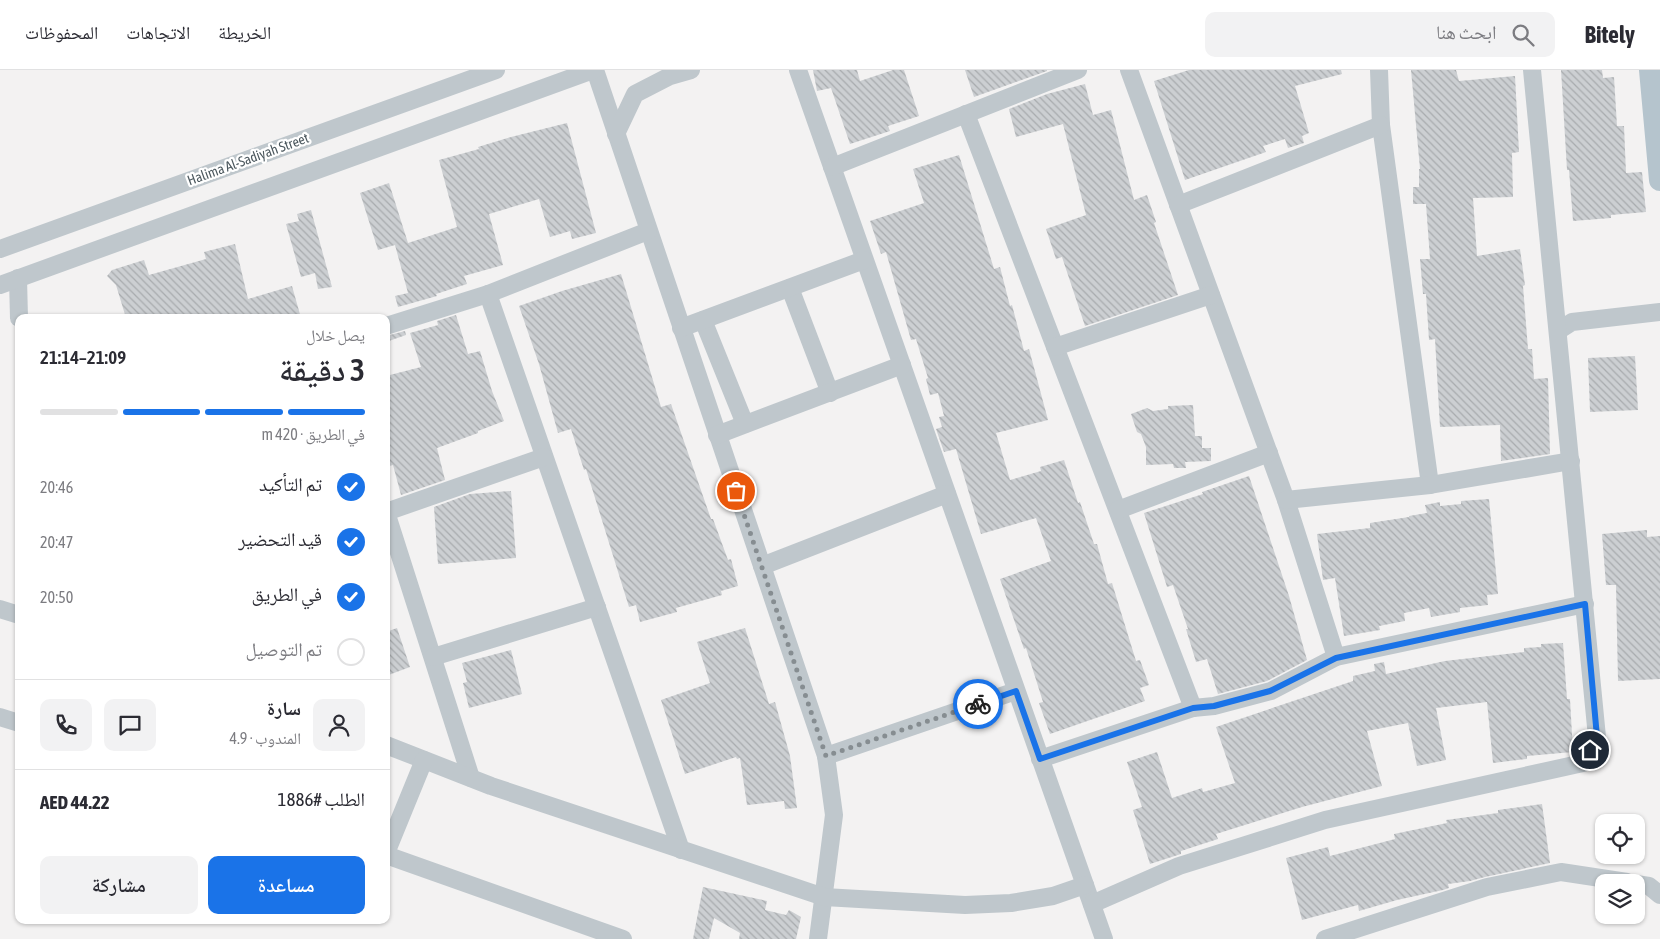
<!DOCTYPE html>
<html lang="ar">
<head>
<meta charset="utf-8">
<style>
	body { margin:0; font-family:"Asap Condensed","Noto Naskh Arabic",sans-serif; background:#f2f2f3; color:#2b2b33; direction:rtl; height:100vh; display:flex; flex-direction:column; font-size:19px; white-space:nowrap }
	* { box-sizing:border-box; margin:0 }
	p { font-size:16px; color:#7c7c81 }
	.icon { flex:none; width:28px; height:28px; fill:none; stroke:currentColor; stroke-width:2; stroke-linecap:round; stroke-linejoin:round }
	.map { position:relative; flex:1; overflow:hidden; direction:ltr }
	.details { position:absolute; left:15px; top:244px; width:375px; height:610px; display:flex; flex-direction:column; background:#fff; border-radius:10px; box-shadow:0 1px 4px #0004; direction:rtl }
	.details>* { flex:none }
	.tools { position:absolute; left:1595px; top:744px; display:grid; gap:10px }
	.tools a { display:grid; place-items:center; width:50px; height:50px; border-radius:10px; background:#fff; box-shadow:0 1px 4px #0004; font-size:25px }
	.pin { position:absolute; display:grid; place-items:center; width:42px; height:42px; color:#fff; margin:-21px; border:2px solid #fff; border-radius:50%; box-shadow:0 1px 5px #0007 }
	.courier { position:absolute; display:grid; place-items:center; width:50px; height:50px; margin:-25px; border:4px solid #1a73e8; border-radius:50%; background:#fff; color:#222; box-shadow:0 1px 6px #0007 }
	.summary em { font-style:normal; font-weight:600 }
	.summary div { display:flex; flex-direction:column-reverse }
	.summary { display:flex; align-items:center; justify-content:space-between; height:85px; padding:0 25px }
	h1 { font-size:32px; font-weight:600; line-height:38px }
	.bar { display:grid; grid-template-columns:repeat(4,1fr); gap:8px 5px; align-content:center; height:60px; padding:0 25px }
	.bar i { height:6px; border-radius:4px; background:#e1e1e2 }
	.bar .selected { background:#1a73e8 }
	.bar p { grid-column:span 4 }
	.line { display:flex; align-items:center; gap:12px; padding:0 25px; border-top:1px solid #e1e1e2 }
	.line div { flex:1 }
	.round { display:grid; place-items:center; flex:none; width:52px; height:52px; border-radius:10px; background:#f2f2f3 }
	ol { padding:0 25px; list-style:none }
	li { display:flex; align-items:center; gap:15px; height:55px }
	li p { margin-inline-start:auto }
	li .icon { padding:5px; border-radius:50%; background:#1a73e8; color:#fff; stroke-width:4 }
	li:last-child { color:#7c7c81 }
	li i { width:28px; height:28px; border:2px solid #e1e1e2; border-radius:50% }
	.action { display:flex; gap:10px; margin-top:auto; padding:10px 25px }
	.action a { flex:1; height:58px; border-radius:10px; background:#1a73e8; color:#fff; font-size:20px; font-weight:600; line-height:58px; text-align:center }
	.action a+a { background:#f2f2f3; color:#2b2b33 }
	header { display:flex; align-items:center; gap:30px; box-sizing:border-box; height:70px; padding:0 25px; background:#fff; border-bottom:1px solid #e1e1e2 }
	header strong { font-size:24px }
	nav { display:flex; gap:28px; margin-inline-start:auto; font-size:18px }
	.search { width:350px; height:45px; background:#f2f2f3; display:flex; align-items:center; gap:12px; box-sizing:border-box; padding:0 18px; border-radius:10px; color:#7c7c81; font-size:19px }
	.map>svg:first-child { display:block }
	.building { fill:url(#building-back-hatch) }
	.lines { fill:none; stroke-linecap:round; stroke-linejoin:round }
	.minor { stroke:#bfc7cc; stroke-width:18 }
	.major { stroke:#b5c4cd; stroke-width:22 }
	.done { stroke:#868d91; stroke-width:5; stroke-dasharray:0 9 }
	.route { stroke:#1a73e8; stroke-width:6 }
	.labels { text-anchor:middle; dominant-baseline:central; stroke-width:4.5; stroke-linejoin:round; paint-order:stroke }
	.street-label { font-size:14px; fill:#4b575d; stroke:#fff }
</style>
</head>
<body>
<header>
<strong>Bitely</strong>
<div class="search"><svg class="icon" aria-label="search" viewBox="0 0 24 24"><circle cx="10" cy="10" r="6"/><path d="M15 15l6 6"/></svg>ابحث هنا</div>
<nav><a>الخريطة</a><a>الاتجاهات</a><a>المحفوظات</a></nav>
</header>
<div class="map">
<svg width="1660" height="869" viewBox="0 0 1660 869">
	<defs>
		<pattern id="building-back-hatch" width="6" height="6" patternUnits="userSpaceOnUse" patternTransform="scale(1.25)"><rect width="6" height="6" fill="#cccfd2"/><path d="M-1 5l2 2M0 0l6 6M5-1l2 2" fill="none" stroke="#a8abae"/></pattern>
	</defs>
	<rect width="100%" height="100%" fill="#f3f2f2"/>
	<g class="building">
		<polygon points="813,0 857,0 860,11 893,0 904,0 919,46 888,56 890,61 850,74 831,18 817,21"/>
		<polygon points="965,0 1047,0 1047,1 974,27"/>
		<polygon points="1189,0 1341,0 1342,4 1295,16 1309,63 1302,66 1304,73 1288,78 1285,69 1263,76 1266,82 1185,110 1154,11"/>
		<polygon points="1411,0 1456,0 1459,11 1515,6 1519,82 1512,83 1513,127 1473,128 1477,186 1520,179 1525,215 1523,216 1528,279 1532,279 1534,309 1548,308 1550,384 1501,391 1500,355 1440,357 1435,269 1429,270 1426,224 1423,224 1420,189 1430,189 1426,134 1413,134 1413,117 1419,117 1419,99 1420,99"/>
		<polygon points="1561,0 1602,0 1603,8 1614,7 1617,56 1624,56 1626,103 1642,102 1646,142 1611,145 1611,148 1573,151 1569,100 1567,100"/>
		<polygon points="1085,14 1093,45 1111,40 1134,130 1147,125 1156,152 1154,153 1178,225 1085,256 1062,187 1056,189 1046,159 1086,145 1063,54 1016,67 1009,39 1047,24"/>
		<polygon points="567,53 596,163 572,169 570,161 550,167 539,129 489,144 503,195 464,206 467,214 436,224 437,226 398,237 395,226 408,223 395,175 378,180 360,123 389,113 408,173 457,157 439,90 479,79 478,77 511,67"/>
		<polygon points="959,85 994,199 1000,197 1010,236 1012,235 1024,281 1029,279 1048,350 996,363 1010,410 1041,401 1040,397 1064,390 1078,433 1080,432 1094,474 1097,474 1108,514 1112,513 1136,591 1140,590 1149,615 1140,618 1145,631 1050,664 1039,633 1043,632 1026,578 1024,579 1000,509 1051,491 1036,448 981,464 956,379 944,382 936,359 942,357 939,347 944,346 938,323 930,325 926,309 928,308 916,269 911,270 886,182 881,184 870,151 924,133 913,99"/>
		<polygon points="311,140 332,217 318,219 315,203 301,207 286,154 299,151 297,144"/>
		<polygon points="235,174 248,229 292,216 301,248 126,248 116,215 107,206 112,200 144,190 149,205 206,189 204,182"/>
		<polygon points="621,204 661,337 671,334 711,449 713,449 728,490 731,489 738,516 721,521 722,525 676,538 677,542 640,552 636,535 629,537 586,399 584,400 571,359 558,363 539,294 519,236 562,221"/>
		<polygon points="456,245 468,284 480,281 492,321 504,351 478,361 478,363 437,378 445,410 401,425 393,395 386,397 386,306 421,297 410,263 438,255 437,251"/>
		<polygon points="405,261 406,265 386,272 386,266"/>
		<polygon points="1635,286 1638,340 1590,342 1588,288"/>
		<polygon points="1193,335 1195,366 1202,366 1202,378 1211,378 1211,391 1185,392 1186,398 1174,398 1173,394 1146,395 1146,377 1141,364 1137,362 1131,344 1147,338 1153,341 1168,339 1168,336"/>
		<polygon points="1249,406 1289,526 1307,590 1267,611 1218,624 1207,589 1196,592 1186,559 1188,559 1173,515 1167,517 1144,443 1203,424 1202,422"/>
		<polygon points="511,421 516,488 438,494 434,437 470,424"/>
		<polygon points="1489,429 1498,524 1487,525 1488,535 1460,538 1460,542 1431,547 1429,538 1404,543 1405,551 1379,556 1380,560 1344,566 1335,508 1323,510 1317,464 1370,458 1370,453 1409,447 1409,446 1427,443 1425,435 1440,432 1440,436 1461,434 1461,431"/>
		<polygon points="1647,460 1647,467 1660,466 1660,609 1618,611 1616,515 1606,515 1602,464"/>
		<polygon points="397,558 410,597 386,606 386,562"/>
		<polygon points="745,558 769,634 775,632 790,686 797,738 785,739 784,731 747,735 740,688 737,689 736,687 685,704 661,630 710,613 697,572"/>
		<polygon points="1563,573 1567,629 1570,629 1573,682 1527,686 1527,689 1493,693 1487,632 1436,638 1446,690 1417,696 1408,653 1367,661 1382,716 1302,737 1216,764 1218,769 1181,781 1181,784 1150,794 1133,740 1142,737 1127,692 1157,682 1172,728 1202,718 1203,722 1235,713 1216,657 1353,611 1353,606 1375,601 1374,594 1384,592 1386,604 1445,591 1524,582 1524,578 1541,577 1541,574"/>
		<polygon points="511,580 522,624 469,638 463,613 467,612 462,593"/>
		<polygon points="1542,734 1550,793 1485,807 1470,811 1448,814 1449,818 1443,820 1397,830 1359,841 1358,835 1302,850 1286,788 1328,777 1330,786 1395,769 1394,764 1447,753 1446,750 1498,743 1498,740"/>
		<polygon points="703,817 767,831 765,840 786,845 789,840 801,847 796,869 739,869 740,863 714,848 709,869 693,869"/>
	</g>
	<g class="lines">
		<g class="minor">
			<polyline points="595,0 826,686 834,745 818,869"/>
			<polyline points="798,0 1104,869"/>
			<polyline points="1129,0 1286,430 1336,587"/>
			<polyline points="1379,0 1381,55 1430,415"/>
			<polyline points="966,44 1193,638"/>
			<polyline points="616,64 635,24 670,6 691,0"/>
			<polyline points="832,97 1078,0"/>
			<polyline points="1178,135 1381,55"/>
			<polyline points="0,179 496,0"/>
			<polyline points="18,208 19,248"/>
			<polyline points="0,215 593,0"/>
			<polyline points="790,218 830,323"/>
			<polyline points="488,224 681,780"/>
			<polyline points="703,250 745,354"/>
			<polyline points="386,256 488,224 648,161"/>
			<polyline points="681,258 864,190"/>
			<polyline points="1558,261 1572,252 1660,242"/>
			<polyline points="1055,277 1211,225"/>
			<polyline points="717,365 902,295"/>
			<polyline points="1286,430 1430,415 1571,391"/>
			<polyline points="1118,440 1269,383"/>
			<polyline points="386,442 471,708"/>
			<polyline points="386,442 544,387"/>
			<polyline points="762,496 947,424"/>
			<polyline points="0,539 19,545"/>
			<polyline points="433,587 597,537"/>
			<polyline points="0,647 19,653"/>
			<polyline points="386,675 491,716 824,827 965,835 1011,833 1053,826 1085,815"/>
			<polyline points="826,686 1016,621"/>
			<polyline points="1040,689 1193,638 1214,636 1271,621 1336,587 1585,534"/>
			<polyline points="386,783 424,690"/>
			<polyline points="386,785 623,869"/>
			<polyline points="1636,814 1649,816 1660,825"/>
			<polyline points="1092,834 1179,796 1325,750 1583,693 1597,667 1532,0"/>
			<polyline points="1325,869 1487,817 1561,802 1627,812"/>
		</g>
		<polyline class="major" points="1650,0 1660,110"/>
	</g>
	<g class="lines">
		<polyline class="done" points="736,421 826,686 978,634"/>
		<polyline class="route" points="978,634 1016,621 1040,689 1193,638 1214,636 1270,621 1336,588 1585,534 1597,667 1590,680"/>
	</g>
	<g class="labels">
		<g class="street-label">
			<text transform="translate(248 89) rotate(-20)">Halima Al-Sadiyah Street</text>
		</g>
	</g>
</svg>
<div class="tools">
<a><svg class="icon" aria-label="locate" viewBox="0 0 24 24"><circle cx="12" cy="12" r="6"/><path d="M12 2v4M12 18v4M2 12h4M18 12h4"/></svg></a>
<a><svg class="icon" aria-label="layers" viewBox="0 0 24 24"><path d="M12 4l9 5-9 5-9-5zM3 14l9 5 9-5"/></svg></a>
</div>
<div class="pin" style="left:736px;top:421px;background:#ea580c"><svg class="icon" aria-label="bag" viewBox="0 0 24 24"><path d="M5 8h14l-1 12H6zM9 8a3 3 0 0 1 6 0"/></svg></div>
<div class="pin" style="left:1590px;top:680px;background:#1f2937"><svg class="icon" aria-label="home" viewBox="0 0 24 24"><path d="M3 11l9-7 9 7M6 9v11h12V9"/></svg></div>
<div class="courier" style="left:978px;top:634px"><svg class="icon" aria-label="bike" viewBox="0 0 24 24"><circle cx="6" cy="16" r="4"/><circle cx="18" cy="16" r="4"/><path d="M6 16l4-8h5l3 8M10 8l3 8H6M13 5h3"/></svg></div>
<section class="details">
<div class="summary"><div><h1>3 دقيقة</h1><p>يصل خلال</p></div><em>21:09–21:14</em></div>
<div class="bar"><i class="selected"></i><i class="selected"></i><i class="selected"></i><i></i><p>في الطريق · 420 m</p></div>
<ol>
<li><svg class="icon" aria-label="check" viewBox="0 0 24 24"><path d="M5 12l5 5 9-10"/></svg>تم التأكيد<p>20:46</p></li>
<li><svg class="icon" aria-label="check" viewBox="0 0 24 24"><path d="M5 12l5 5 9-10"/></svg>قيد التحضير<p>20:47</p></li>
<li><svg class="icon" aria-label="check" viewBox="0 0 24 24"><path d="M5 12l5 5 9-10"/></svg>في الطريق<p>20:50</p></li>
<li><i></i>تم التوصيل</li>
</ol>
<div class="line" style="height:90px"><a class="round"><svg class="icon" aria-label="person" viewBox="0 0 24 24"><circle cx="12" cy="8" r="4"/><path d="M4 21q1-7 8-7t8 7"/></svg></a><div><b>سارة</b><p>المندوب · 4.9</p></div><a class="round"><svg class="icon" aria-label="chat" viewBox="0 0 24 24"><path d="M4 5h16v11H9l-5 4z"/></svg></a><a class="round"><svg class="icon" aria-label="phone" viewBox="0 0 24 24"><path d="M5 4h4l2 5-3 2q2 4 5 5l2-3 5 2v4C11 20 4 13 5 4z"/></svg></a></div>
<div class="line" style="height:65px"><div>الطلب #1886</div><b>AED 44.22</b></div>
<div class="action"><a>مساعدة</a><a>مشاركة</a></div>
</section>
</div>
</body>
</html>
